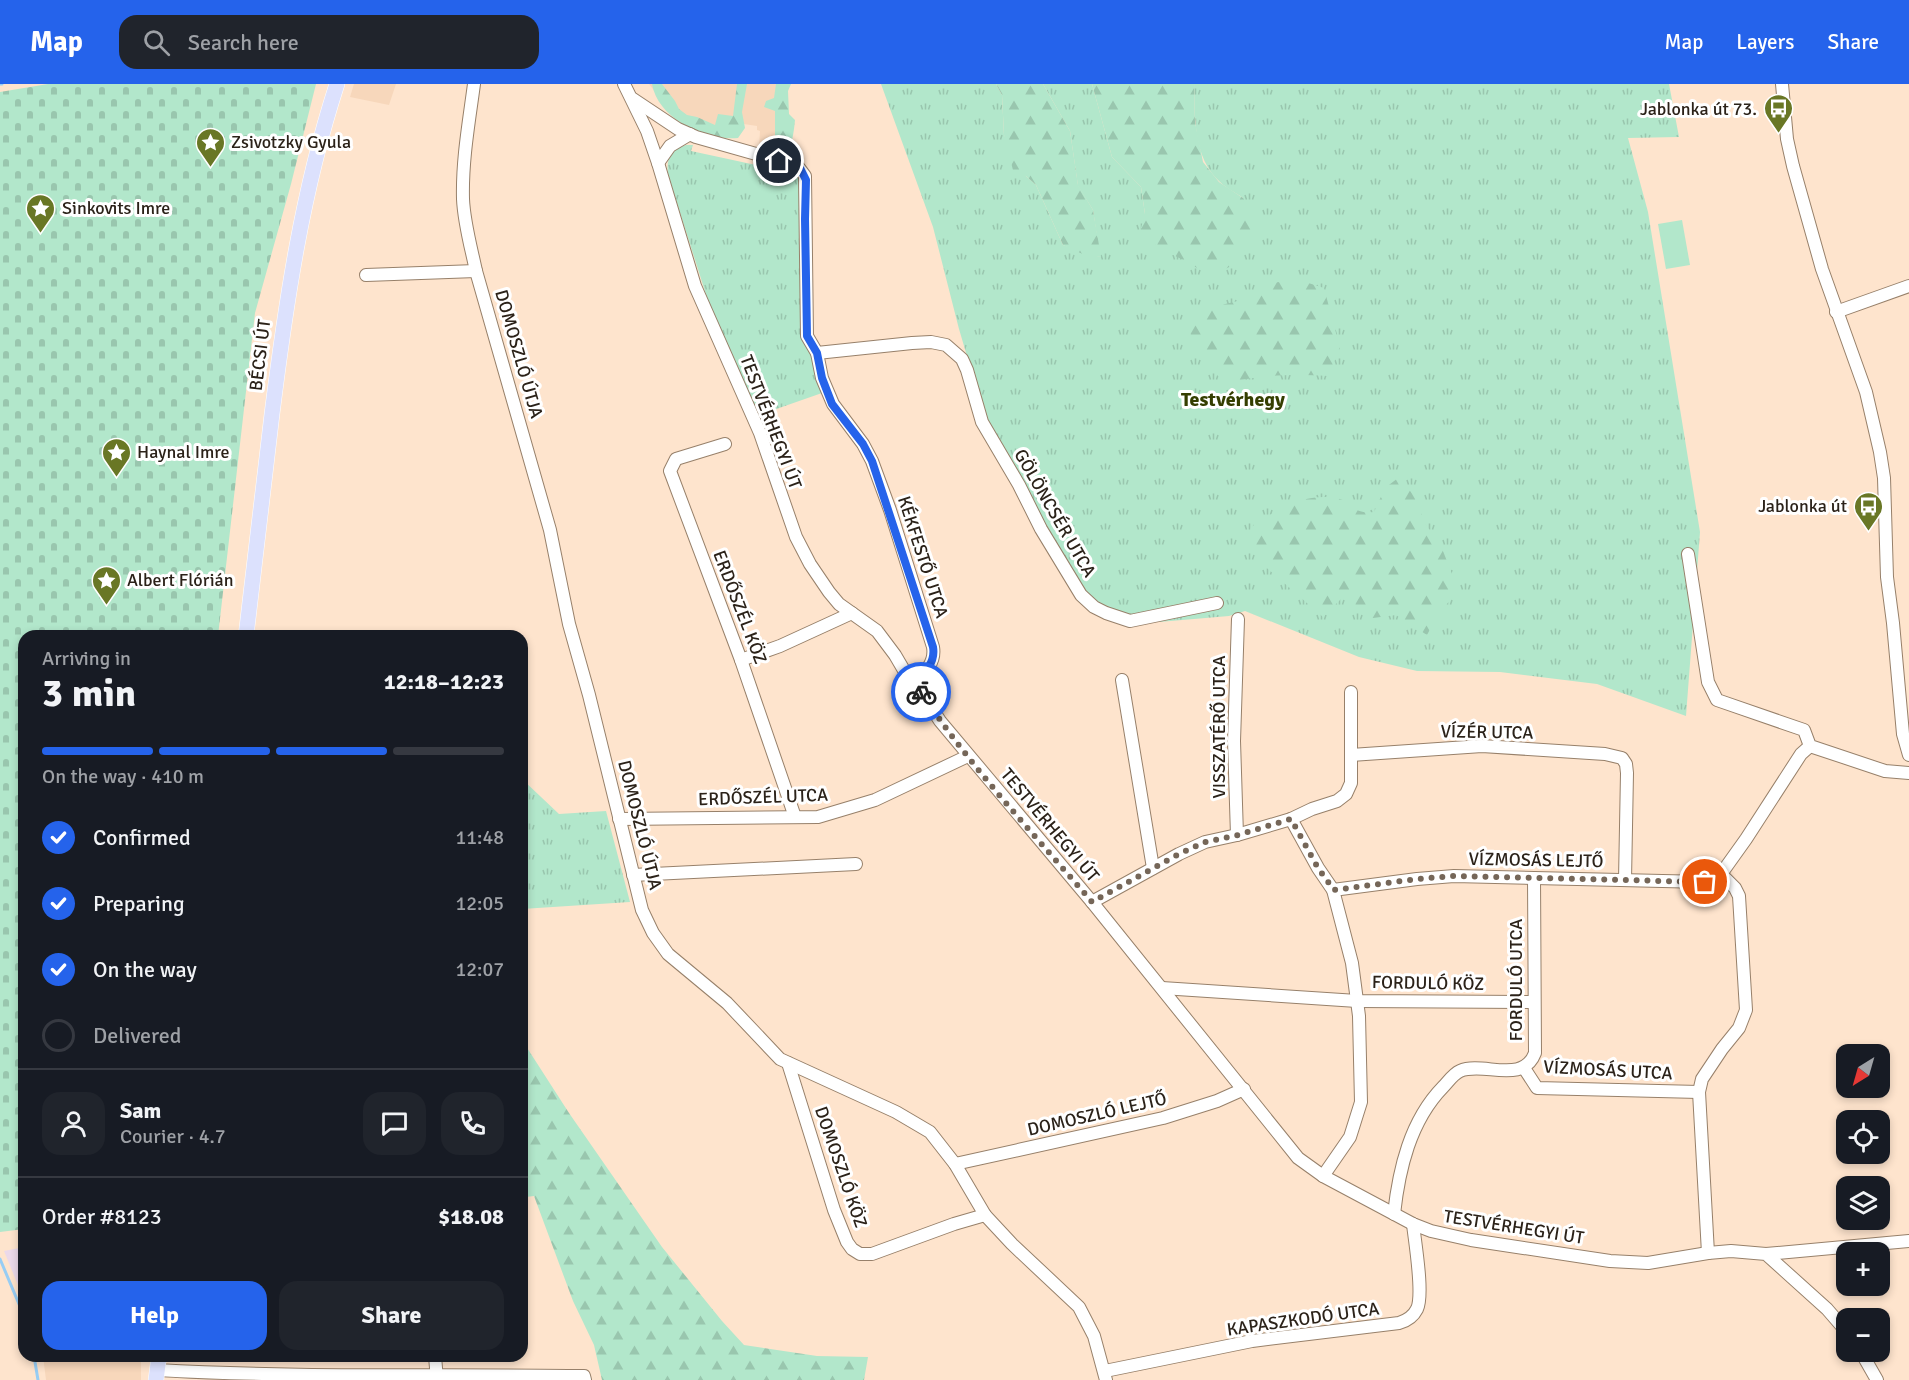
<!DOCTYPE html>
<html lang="en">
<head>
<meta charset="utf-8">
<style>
	body { margin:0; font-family:Signika,sans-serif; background:#20242c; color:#f1f3f6; height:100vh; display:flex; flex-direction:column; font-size:22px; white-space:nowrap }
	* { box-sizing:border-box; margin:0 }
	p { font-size:20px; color:#9ea1a6 }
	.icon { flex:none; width:33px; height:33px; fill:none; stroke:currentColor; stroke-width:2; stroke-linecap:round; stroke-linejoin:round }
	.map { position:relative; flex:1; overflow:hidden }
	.drawer { position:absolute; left:18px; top:546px; width:510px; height:732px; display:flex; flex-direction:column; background:#171b24; border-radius:18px; box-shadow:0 3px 9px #0003 }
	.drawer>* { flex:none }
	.needle { width:39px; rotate:217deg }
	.fabs { position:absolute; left:1836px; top:960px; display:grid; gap:12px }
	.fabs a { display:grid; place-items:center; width:54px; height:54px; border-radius:12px; background:#171b24; box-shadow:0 3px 9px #0003; font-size:30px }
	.pin { position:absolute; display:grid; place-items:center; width:51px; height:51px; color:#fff; margin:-26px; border:3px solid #fff; border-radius:50%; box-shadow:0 2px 6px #0007 }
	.courier { position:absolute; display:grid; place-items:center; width:60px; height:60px; margin:-30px; border:4px solid #2563eb; border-radius:50%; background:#fff; color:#222; box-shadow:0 2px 8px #0007 }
	.overview em { font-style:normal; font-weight:700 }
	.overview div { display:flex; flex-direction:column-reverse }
	.overview { display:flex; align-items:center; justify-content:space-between; height:102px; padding:0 24px }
	h1 { font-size:39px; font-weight:700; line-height:45px }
	.bar { display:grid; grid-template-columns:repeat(4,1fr); gap:9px 6px; align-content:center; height:72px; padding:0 24px }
	.bar i { height:8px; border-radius:4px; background:#363941 }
	.bar .selected { background:#2563eb }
	.bar p { grid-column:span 4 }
	.line { display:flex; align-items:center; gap:15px; padding:0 24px; border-top:2px solid #363941 }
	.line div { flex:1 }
	.round { display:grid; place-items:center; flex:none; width:63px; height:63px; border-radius:18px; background:#20242c }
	ol { padding:0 24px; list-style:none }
	li { display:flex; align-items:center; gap:18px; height:66px }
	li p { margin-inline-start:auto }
	li .icon { padding:6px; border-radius:50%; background:#2563eb; color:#fff; stroke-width:4 }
	li:last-child { color:#9ea1a6 }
	li i { width:33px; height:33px; border:3px solid #363941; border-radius:50% }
	.cta { display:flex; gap:12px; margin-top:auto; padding:12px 24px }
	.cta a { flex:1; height:69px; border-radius:18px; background:#2563eb; color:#fff; font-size:24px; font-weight:700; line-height:69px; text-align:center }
	.cta a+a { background:#20242c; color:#f1f3f6 }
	header { display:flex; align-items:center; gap:36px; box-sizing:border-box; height:84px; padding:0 30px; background:#2563eb; color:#fff }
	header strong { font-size:28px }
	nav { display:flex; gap:33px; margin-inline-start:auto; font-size:21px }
	.search { width:420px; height:54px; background:#20242c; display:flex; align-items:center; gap:15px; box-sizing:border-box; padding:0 21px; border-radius:18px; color:#9ea1a6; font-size:22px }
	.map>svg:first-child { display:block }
	.built { fill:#f7d7bb }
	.education { fill:#ebd9e9 }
	.grass { fill:url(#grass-tufts) }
	.forest { fill:url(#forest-firs) }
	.cemetery { fill:url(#cemetery-stones) }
	.green { fill:#b2e7cb }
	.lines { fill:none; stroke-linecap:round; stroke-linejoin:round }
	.stream { stroke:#97cdf4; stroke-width:3 }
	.minor-casing { stroke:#97806a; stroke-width:14 }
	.major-casing { stroke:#fff; stroke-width:16 }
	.minor { stroke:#fff; stroke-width:12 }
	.major { stroke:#dce1fd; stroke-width:15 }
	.done { stroke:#756658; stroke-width:6; stroke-dasharray:0 10.8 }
	.route { stroke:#2563eb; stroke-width:8 }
	.labels { text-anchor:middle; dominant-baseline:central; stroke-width:6; stroke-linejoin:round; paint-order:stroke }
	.poi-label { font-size:18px; fill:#2b2219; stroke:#fff; text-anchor:start }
	.street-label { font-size:18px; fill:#2b2219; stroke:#fff }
	.neighbourhood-label { font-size:20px; font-weight:bold; fill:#353e01; stroke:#fff }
</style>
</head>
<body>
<header>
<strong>Map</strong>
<div class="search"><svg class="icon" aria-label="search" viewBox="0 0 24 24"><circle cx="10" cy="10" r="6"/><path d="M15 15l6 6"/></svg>Search here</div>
<nav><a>Map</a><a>Layers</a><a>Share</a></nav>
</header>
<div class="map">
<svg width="1909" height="1296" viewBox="0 0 1909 1296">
	<defs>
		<pattern id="grass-tufts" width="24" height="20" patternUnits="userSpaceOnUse" patternTransform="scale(1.5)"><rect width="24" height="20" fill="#b2e7cb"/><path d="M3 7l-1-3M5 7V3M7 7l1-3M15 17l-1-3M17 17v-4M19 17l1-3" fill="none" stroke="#99c6ae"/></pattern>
		<pattern id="forest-firs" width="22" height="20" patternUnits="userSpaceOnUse" patternTransform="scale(1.5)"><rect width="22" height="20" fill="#b2e7cb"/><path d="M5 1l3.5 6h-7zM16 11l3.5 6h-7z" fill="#99c6ae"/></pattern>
		<pattern id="cemetery-stones" width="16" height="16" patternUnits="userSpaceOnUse" patternTransform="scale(1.5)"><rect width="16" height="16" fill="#b2e7cb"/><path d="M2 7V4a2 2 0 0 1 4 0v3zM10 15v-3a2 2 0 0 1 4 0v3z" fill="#99c6ae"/></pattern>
	</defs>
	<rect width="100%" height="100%" fill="#fee4cd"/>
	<g class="built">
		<polygon points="354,0 396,0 389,21 350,13"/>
		<polygon points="649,0 783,0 775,70 761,67 759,63 760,47 757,46 757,42 737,39 735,49 672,30"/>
		<polygon points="43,1272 141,1272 141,1296 46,1296"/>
	</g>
	<polygon class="education" points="24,1163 24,1216 4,1167"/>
	<g class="grass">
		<path d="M881,0H996L1002,11L1004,51L1026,92L1036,101L1063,161L1100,173L1093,126L1078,102L1070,47L1043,0H1092L1112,73L1141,103L1145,130L1243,114C1236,109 1226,104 1220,98C1193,74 1195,33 1194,0H1669L1679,53L1628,54L1648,128L1700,448L1686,632L1597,600L1500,588L1417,587L1359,573L1245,527L1229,532L1159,538L1113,527L1084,509L985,333L959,245L933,143Z"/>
		<path d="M686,61H693L691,67L783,87L784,83L797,88L801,92L812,268L822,309L759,331L717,245L669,94C665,78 669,66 686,61Z"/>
		<polygon points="522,695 559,730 606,727 630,818 522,825"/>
	</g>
	<g class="forest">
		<path d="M652,0H662L675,17L679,25L687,31L697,33L715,41L718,30L733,32L737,0H747L742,28L745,44L738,54C705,57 658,35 652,0Z"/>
		<path d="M776,0H791L788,7L789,30L795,36C794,48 792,57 789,69L795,70V73L785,72L778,69L775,51V27L764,23L766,17L774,14Z"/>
		<polygon points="996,0 1043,0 1070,47 1078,101 1093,126 1101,173 1087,172 1063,161 1036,101 1026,92 1014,90 1004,51 1002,11"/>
		<path d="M1092,0H1194L1195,38L1203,78L1219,98L1243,114L1258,136C1250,158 1237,193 1206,187C1198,186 1188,178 1181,175C1160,164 1155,164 1141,144L1145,130L1141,103L1112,73Z"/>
		<path d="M1299,196L1324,204L1340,264L1328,292C1290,290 1263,291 1226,299C1210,287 1192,259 1187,240C1185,234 1185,226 1184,220L1204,225L1238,217L1270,199Z"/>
		<path d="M1398,394L1414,411L1426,441L1441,462L1452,490L1454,512L1438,530L1427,551L1396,531L1373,534L1344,512L1323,533L1268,485L1248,457L1251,443C1277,426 1306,407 1340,415C1356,420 1351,430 1374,428L1385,404Z"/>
		<polygon points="522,956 569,1029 662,1163 722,1237 744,1261 817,1272 868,1273 864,1296 602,1296 594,1261 573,1217 534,1112 526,1113 522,1102"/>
	</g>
	<polygon class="cemetery" points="48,0 316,0 291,100 255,229 218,552 24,552 24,1145 0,1148 0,8"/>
	<polygon class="green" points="1682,136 1690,181 1666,185 1658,140"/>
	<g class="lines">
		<g class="stream">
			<polyline points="0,0 2,0"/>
			<polyline points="0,1175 24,1232"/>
			<polyline points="34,1272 38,1296"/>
		</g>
		<defs>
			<g id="minor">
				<path d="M474,0C469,38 462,76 463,115C464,139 471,163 476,187L550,446L569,540L589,611L642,826L653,849L668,870L727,919L780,975L896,1028L930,1048L955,1080L985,1131L1012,1160L1079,1223L1094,1252L1106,1296"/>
				<polyline points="624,0 647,47 658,79 695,202 760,349 796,453 810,480 829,508 839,520 877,547 895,571 912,600 922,609 940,637 1092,818 1298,1074 1323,1092 1413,1140 1431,1147 1471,1156 1610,1177 1648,1179 1708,1169 1731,1167 1766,1170 1827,1225 1846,1247"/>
				<polyline points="1782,0 1787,55 1793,82 1822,185 1866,308 1880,368 1884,394 1887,493 1893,539 1903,650 1909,671"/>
				<path d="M633,15L678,45L696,53L791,80L799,84L805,92L807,252L817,269L822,294L833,320L863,360L872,377L890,426L933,563C936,580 923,590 912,600"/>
				<polyline points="658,79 670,62 690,50"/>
				<polyline points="366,191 476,187"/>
				<polyline points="1836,228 1909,202"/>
				<polyline points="817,269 912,259 931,258 946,261 962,275 967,286 982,338 1019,401 1041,445 1081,511 1094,523 1106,529 1130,537 1217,519"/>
				<polyline points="725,360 676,375 670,387 741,576 795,733"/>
				<polyline points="1688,470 1708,598 1717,616 1804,646 1810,662 1885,687 1909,689"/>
				<polyline points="741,576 780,562 852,529"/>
				<polyline points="1122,596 1153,784"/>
				<polyline points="1351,671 1482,662 1605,670 1622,674 1626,680 1627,689 1625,796"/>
				<polyline points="619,735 818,733 875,716 968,672"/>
				<polyline points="1291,735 1318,784 1333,806 1352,879 1359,932 1361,1018 1350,1053 1323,1092"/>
				<polyline points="1237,751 1234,657 1238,535"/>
				<polyline points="633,791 856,780"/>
				<polyline points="1333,806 1417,795 1454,792 1705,798 1714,795 1721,790 1746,755 1801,670 1810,662"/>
				<polyline points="1092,818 1179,770 1205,758 1237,751 1291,735 1312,725 1337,717 1346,710 1351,699 1351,608"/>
				<polyline points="1162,904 1357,917 1534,918"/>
				<polyline points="788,979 834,1126 847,1158 852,1165 860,1170 872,1170 954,1140 985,1131"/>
				<polyline points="1524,984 1537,1004 1699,1008"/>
				<polyline points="955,1080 1163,1034 1217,1017 1244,1005"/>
				<path d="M1394,1130C1399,1085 1410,1037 1443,1003C1448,998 1453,990 1460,987C1483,977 1523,1001 1535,969L1534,794"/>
				<polyline points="1708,1169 1699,1008 1702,995 1722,965 1739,944 1746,926 1739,812 1735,804 1721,790"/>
				<polyline points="1766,1170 1909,1157"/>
				<polyline points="1861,1268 1877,1296"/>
				<polyline points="435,1272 437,1296"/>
				<path d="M157,1286C299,1294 442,1290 584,1292L585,1296"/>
				<path d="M1105,1287L1252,1257L1399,1239C1406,1237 1413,1233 1417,1225C1424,1210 1415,1159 1413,1140"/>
			</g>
			<g id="major">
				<path d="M246,552C254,478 263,404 272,330C286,218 302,108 337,0"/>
				<polyline points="156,1296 159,1272"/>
			</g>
		</defs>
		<use href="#minor" class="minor-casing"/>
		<use href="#major" class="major-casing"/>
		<use href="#minor" class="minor"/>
		<use href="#major" class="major"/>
	</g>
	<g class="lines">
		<path class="done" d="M921,608C970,683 1034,750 1092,818L1179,770L1205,758L1238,751L1291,735L1318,784L1334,806L1417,795L1454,792L1705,798"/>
		<path class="route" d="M779,77L800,84L806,96L805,135L807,252L817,269L822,294L832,320L863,360L872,377L933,563C936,580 923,590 912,600L921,608"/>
	</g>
	<defs>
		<symbol id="bus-pin" viewBox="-11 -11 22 30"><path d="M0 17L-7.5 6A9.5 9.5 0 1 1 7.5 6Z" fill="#697725" stroke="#fff"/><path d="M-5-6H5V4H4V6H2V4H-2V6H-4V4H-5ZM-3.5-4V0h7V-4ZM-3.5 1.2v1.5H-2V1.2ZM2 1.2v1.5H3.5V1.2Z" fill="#fff"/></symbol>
		<symbol id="sight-pin" viewBox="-11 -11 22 30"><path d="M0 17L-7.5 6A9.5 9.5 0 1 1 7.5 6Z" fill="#697725" stroke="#fff"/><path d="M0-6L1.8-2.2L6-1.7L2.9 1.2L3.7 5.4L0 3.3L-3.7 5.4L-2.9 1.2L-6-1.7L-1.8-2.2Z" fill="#fff"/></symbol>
	</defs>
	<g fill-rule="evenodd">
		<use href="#bus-pin" x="1762" y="8" width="33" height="45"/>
		<use href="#sight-pin" x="194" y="42" width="33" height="45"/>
		<use href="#sight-pin" x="24" y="108" width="33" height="45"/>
		<use href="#sight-pin" x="100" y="352" width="33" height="45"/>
		<use href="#bus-pin" x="1852" y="406" width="33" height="45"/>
		<use href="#sight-pin" x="90" y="480" width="33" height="45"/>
	</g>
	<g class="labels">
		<g class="poi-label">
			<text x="1757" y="25" text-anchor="end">Jablonka út 73.</text>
			<text x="231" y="58">Zsivotzky Gyula</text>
			<text x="62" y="124">Sinkovits Imre</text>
			<text x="137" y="368">Haynal Imre</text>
			<text x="1847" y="422" text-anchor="end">Jablonka út</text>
			<text x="127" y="496">Albert Flórián</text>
		</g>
		<g class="street-label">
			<text transform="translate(519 270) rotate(74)">DOMOSZLÓ ÚTJA</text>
			<text transform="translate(260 271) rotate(-83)">BÉCSI ÚT</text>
			<text transform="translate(771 338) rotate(69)">TESTVÉRHEGYI ÚT</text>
			<text transform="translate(1055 429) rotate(60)">GÖLÖNCSÉR UTCA</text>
			<text transform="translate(923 473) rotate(72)">KÉKFESTŐ UTCA</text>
			<text transform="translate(740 523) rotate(69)">ERDŐSZÉL KÖZ</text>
			<text transform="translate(1219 643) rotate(-90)">VISSZATÉRŐ UTCA</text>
			<text transform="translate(1487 648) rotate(1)">VÍZÉR UTCA</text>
			<text transform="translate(763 713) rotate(-2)">ERDŐSZÉL UTCA</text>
			<text transform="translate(640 741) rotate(76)">DOMOSZLÓ ÚTJA</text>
			<text transform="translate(1050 741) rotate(50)">TESTVÉRHEGYI ÚT</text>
			<text transform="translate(1536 776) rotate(1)">VÍZMOSÁS LEJTŐ</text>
			<text transform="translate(1516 896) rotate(-90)">FORDULÓ UTCA</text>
			<text transform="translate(1428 899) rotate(1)">FORDULÓ KÖZ</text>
			<text transform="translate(1608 986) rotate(3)">VÍZMOSÁS UTCA</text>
			<text transform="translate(1097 1030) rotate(-13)">DOMOSZLÓ LEJTŐ</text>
			<text transform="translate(841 1083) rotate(71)">DOMOSZLÓ KÖZ</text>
			<text transform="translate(1514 1143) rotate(9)">TESTVÉRHEGYI ÚT</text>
			<text transform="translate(1303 1235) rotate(-8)">KAPASZKODÓ UTCA</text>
		</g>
		<g class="neighbourhood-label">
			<text x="1233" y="315">Testvérhegy</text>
		</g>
	</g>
</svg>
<div class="fabs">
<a><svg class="needle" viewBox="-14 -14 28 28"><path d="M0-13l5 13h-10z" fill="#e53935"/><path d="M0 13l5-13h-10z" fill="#9ea1a6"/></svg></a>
<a><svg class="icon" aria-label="locate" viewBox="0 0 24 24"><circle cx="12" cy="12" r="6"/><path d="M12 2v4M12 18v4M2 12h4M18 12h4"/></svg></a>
<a><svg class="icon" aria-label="layers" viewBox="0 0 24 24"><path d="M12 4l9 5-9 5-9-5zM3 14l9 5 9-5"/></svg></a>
<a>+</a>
<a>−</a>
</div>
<div class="pin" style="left:1705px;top:798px;background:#ea580c"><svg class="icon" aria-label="bag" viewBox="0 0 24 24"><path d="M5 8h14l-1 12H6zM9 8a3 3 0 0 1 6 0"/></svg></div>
<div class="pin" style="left:779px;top:77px;background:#1f2937"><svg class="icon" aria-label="home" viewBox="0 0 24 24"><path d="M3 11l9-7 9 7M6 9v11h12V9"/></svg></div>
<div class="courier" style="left:921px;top:608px"><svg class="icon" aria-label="bike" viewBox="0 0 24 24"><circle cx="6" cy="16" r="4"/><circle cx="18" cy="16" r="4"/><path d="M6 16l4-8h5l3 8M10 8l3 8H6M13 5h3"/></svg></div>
<section class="drawer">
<div class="overview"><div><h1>3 min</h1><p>Arriving in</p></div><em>12:18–12:23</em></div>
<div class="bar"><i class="selected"></i><i class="selected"></i><i class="selected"></i><i></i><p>On the way · 410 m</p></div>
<ol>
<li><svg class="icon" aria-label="check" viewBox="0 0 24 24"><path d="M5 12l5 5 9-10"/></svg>Confirmed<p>11:48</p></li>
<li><svg class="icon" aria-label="check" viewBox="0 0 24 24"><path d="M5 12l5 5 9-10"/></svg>Preparing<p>12:05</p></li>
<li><svg class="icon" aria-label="check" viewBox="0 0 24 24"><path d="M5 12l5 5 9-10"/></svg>On the way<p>12:07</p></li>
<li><i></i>Delivered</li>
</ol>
<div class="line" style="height:108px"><a class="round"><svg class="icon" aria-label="person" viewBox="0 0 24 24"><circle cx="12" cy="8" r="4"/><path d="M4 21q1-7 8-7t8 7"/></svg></a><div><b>Sam</b><p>Courier · 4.7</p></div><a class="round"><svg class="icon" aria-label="chat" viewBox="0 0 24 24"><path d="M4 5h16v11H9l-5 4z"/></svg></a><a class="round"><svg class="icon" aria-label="phone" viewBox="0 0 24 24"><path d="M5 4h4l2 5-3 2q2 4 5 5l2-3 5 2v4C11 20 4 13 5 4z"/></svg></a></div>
<div class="line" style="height:78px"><div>Order #8123</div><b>$18.08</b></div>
<div class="cta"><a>Help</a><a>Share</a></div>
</section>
</div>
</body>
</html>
